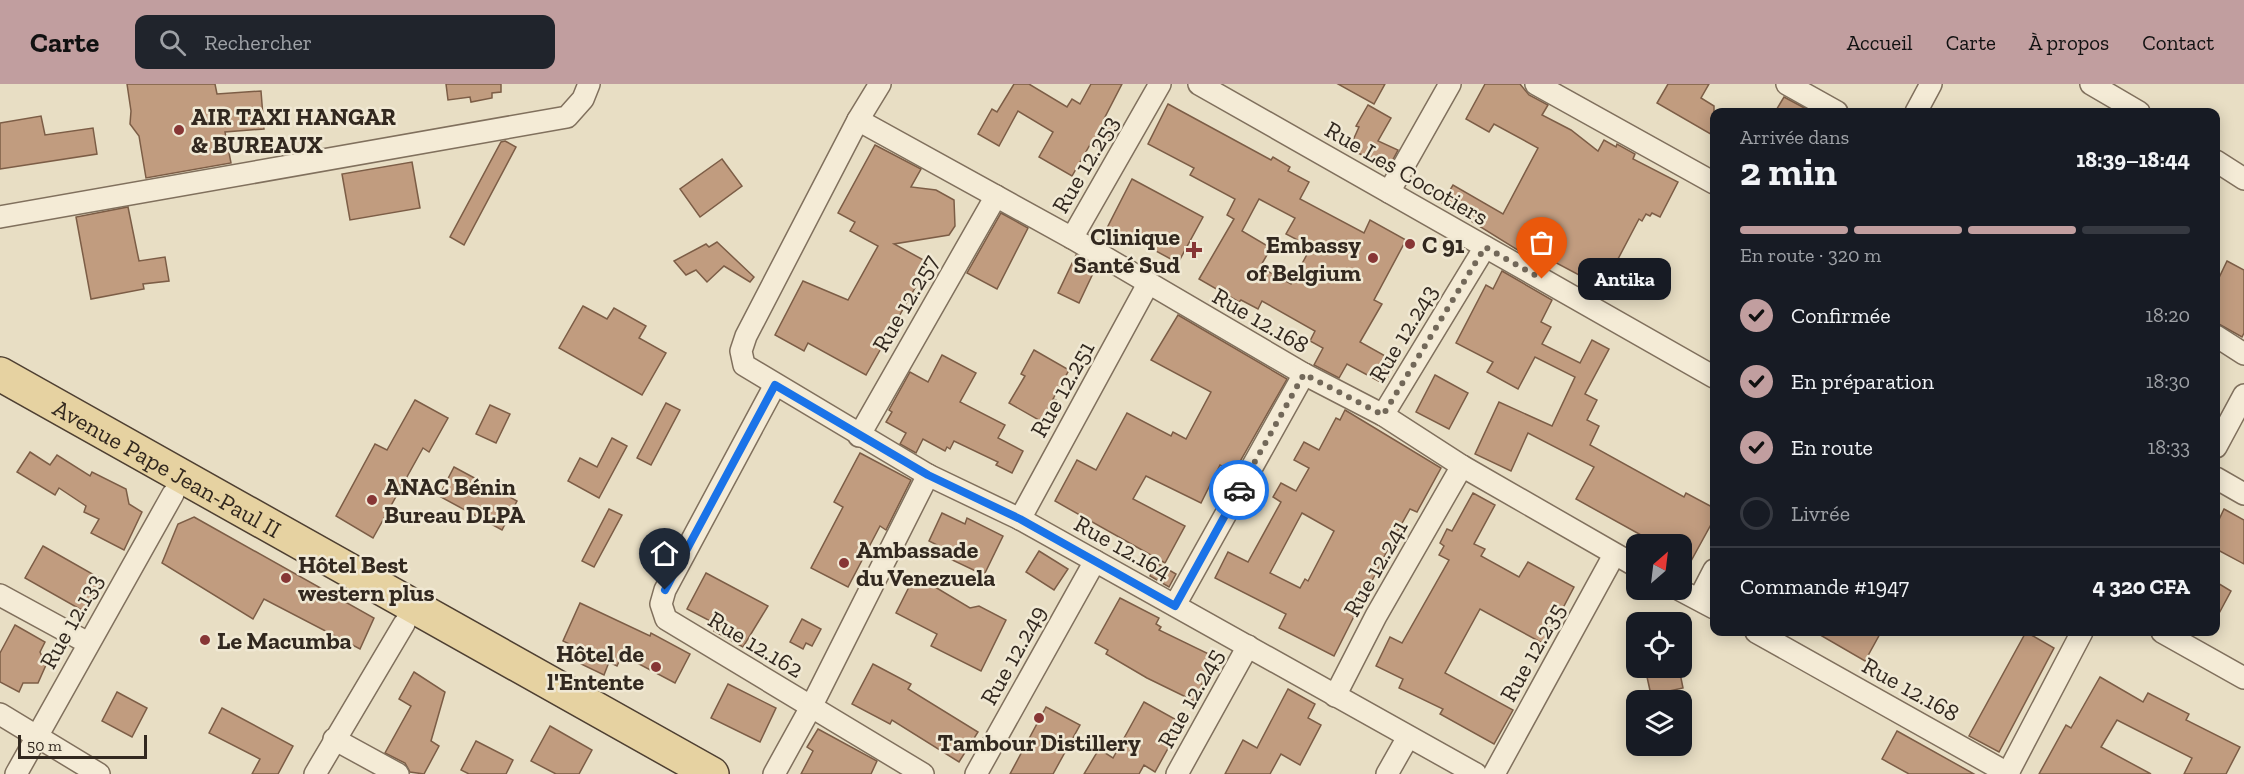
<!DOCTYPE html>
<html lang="fr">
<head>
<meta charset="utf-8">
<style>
	body { margin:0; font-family:"Zilla Slab",serif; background:#20242c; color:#f1f3f6; height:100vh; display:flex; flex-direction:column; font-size:22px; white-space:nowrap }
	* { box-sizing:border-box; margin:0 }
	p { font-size:20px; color:#9ea1a6 }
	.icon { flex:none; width:33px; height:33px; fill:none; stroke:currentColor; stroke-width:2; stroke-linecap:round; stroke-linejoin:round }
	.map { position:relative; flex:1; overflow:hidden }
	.panel { position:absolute; left:1710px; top:24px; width:510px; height:528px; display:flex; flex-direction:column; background:#171b24; border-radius:12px; box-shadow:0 3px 15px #0003 }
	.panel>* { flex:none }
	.needle { width:39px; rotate:28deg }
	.buttons { position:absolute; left:1626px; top:450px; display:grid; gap:12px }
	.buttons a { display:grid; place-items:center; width:66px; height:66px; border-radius:12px; background:#171b24; box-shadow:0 3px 15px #0003; font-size:30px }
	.scale { position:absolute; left:18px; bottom:15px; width:129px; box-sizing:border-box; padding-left:6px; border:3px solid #32281f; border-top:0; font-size:16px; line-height:21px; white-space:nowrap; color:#32281f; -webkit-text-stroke:4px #f0e8d3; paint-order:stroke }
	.pin { position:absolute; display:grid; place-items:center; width:51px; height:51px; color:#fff; margin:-62px -26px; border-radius:50% 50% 50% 0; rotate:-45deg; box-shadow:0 0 6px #0007 }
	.pin .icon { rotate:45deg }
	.courier { position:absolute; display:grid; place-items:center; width:60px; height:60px; margin:-30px; border:4px solid #1a73e8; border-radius:50%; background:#fff; color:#222; box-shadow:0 2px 8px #0007 }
	.bubble { position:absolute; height:42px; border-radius:12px; background:#171b24; box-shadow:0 3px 15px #0003; font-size:20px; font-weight:800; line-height:42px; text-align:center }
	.overview em { font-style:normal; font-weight:800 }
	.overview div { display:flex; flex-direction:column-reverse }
	.overview { display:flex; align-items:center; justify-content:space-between; height:102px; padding:0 30px }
	h1 { font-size:39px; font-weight:800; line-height:45px }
	.bar { display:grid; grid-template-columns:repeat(4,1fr); gap:9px 6px; align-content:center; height:72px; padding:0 30px }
	.bar i { height:8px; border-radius:4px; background:#363941 }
	.bar .current { background:#c19e9f }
	.bar p { grid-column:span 4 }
	.line { display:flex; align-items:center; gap:15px; padding:0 30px; border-top:2px solid #363941 }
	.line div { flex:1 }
	ol { padding:0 30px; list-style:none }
	li { display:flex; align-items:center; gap:18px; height:66px }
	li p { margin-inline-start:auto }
	li .icon { padding:6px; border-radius:50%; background:#c19e9f; color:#111; stroke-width:4 }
	li:last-child { color:#9ea1a6 }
	li i { width:33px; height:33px; border:3px solid #363941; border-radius:50% }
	header { display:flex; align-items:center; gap:36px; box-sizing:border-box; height:84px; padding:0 30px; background:#c19e9f; color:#111 }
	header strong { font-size:28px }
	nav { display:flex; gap:33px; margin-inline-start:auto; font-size:21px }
	.search { width:420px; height:54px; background:#20242c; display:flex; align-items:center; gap:15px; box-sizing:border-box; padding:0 21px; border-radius:12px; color:#9ea1a6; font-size:22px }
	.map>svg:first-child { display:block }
	.building { fill:#c19c7f; stroke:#7c5d46; stroke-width:1.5; fill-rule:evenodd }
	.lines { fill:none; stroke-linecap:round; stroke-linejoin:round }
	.street-casing { stroke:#80705d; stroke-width:24 }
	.primary-casing { stroke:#4e3f31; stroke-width:36 }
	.street { stroke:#f4ebd6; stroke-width:21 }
	.primary { stroke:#e6d2a1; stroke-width:33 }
	.done { stroke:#726859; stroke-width:6; stroke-dasharray:0 10.8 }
	.route { stroke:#1a73e8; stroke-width:8 }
	.poi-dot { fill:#873635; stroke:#f0e8d3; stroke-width:2 }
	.labels { text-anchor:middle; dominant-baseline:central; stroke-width:5; stroke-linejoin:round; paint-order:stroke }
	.poi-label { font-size:24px; font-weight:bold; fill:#32281f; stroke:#f0e8d3; text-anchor:start }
	.street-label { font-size:24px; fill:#32281f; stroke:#f0e8d3 }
</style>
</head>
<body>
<header>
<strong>Carte</strong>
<div class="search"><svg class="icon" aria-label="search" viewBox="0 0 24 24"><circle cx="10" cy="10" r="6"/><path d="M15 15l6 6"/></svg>Rechercher</div>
<nav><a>Accueil</a><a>Carte</a><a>À propos</a><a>Contact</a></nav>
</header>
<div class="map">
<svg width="2244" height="690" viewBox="0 0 2244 690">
	<rect width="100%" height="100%" fill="#e8dec4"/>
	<g class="building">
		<polygon points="127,0 215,0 217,10 261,7 264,45 225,48 231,79 146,94 139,52 130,40 131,27"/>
		<polygon points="446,0 501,0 501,8 492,9 492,14 471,18 470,13 448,16"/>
		<polygon points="1014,0 1029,0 1067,23 1072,15 1080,20 1091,0 1122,0 1104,35 1116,42 1102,65 1091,59 1072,92 1039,73 1053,48 1018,27 999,62 978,50 992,25 997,28"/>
		<polygon points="1338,0 1385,0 1374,20"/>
		<polygon points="1485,0 1520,0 1529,11 1548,21 1542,31 1571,46 1598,67 1604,56 1616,63 1617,60 1635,70 1633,75 1678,98 1660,133 1652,129 1650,132 1646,130 1642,137 1639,135 1618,175 1628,180 1608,215 1579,200 1583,193 1532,166 1529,173 1442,119 1453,101 1503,130 1538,64 1494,40 1489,48 1466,35"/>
		<polygon points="1668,0 1709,0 1701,14 1714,22 1714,52 1657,19"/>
		<polygon points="1784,13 1812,28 1775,28"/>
		<path d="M1168,20L1271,76L1273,73L1290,83L1288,87L1309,98L1300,115L1364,149L1370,136L1406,156L1374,216L1382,220L1360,258L1396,278L1384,300L1347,280L1339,294L1314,281L1323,264L1310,257L1315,247L1262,217L1258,225L1241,216L1239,218L1199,195L1234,135L1227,131L1235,115L1190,91L1194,84L1148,60ZM1259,115L1295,134L1286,150L1311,163L1291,200L1260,183L1271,164L1242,147Z"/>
		<polygon points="1368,21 1391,34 1378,57 1398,66 1389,83 1349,65 1359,43 1356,42"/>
		<polygon points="41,32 45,51 93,44 97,70 0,85 0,39"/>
		<polygon points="505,57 516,63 464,161 450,153 501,58"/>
		<polygon points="875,61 921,85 911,103 936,106 954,116 955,142 949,151 894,160 929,179 866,291 808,259 804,267 775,251 803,197 848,216 878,162 850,147 855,138 838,129"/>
		<polygon points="722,75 742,102 700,133 680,105"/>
		<polygon points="412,78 420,124 350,136 342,90"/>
		<polygon points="1132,95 1203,133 1178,179 1134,155 1132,159 1106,146"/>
		<polygon points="128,123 139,177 165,173 169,197 143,200 144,205 91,215 76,133"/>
		<polygon points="1001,129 1028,144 997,205 967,189"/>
		<polygon points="717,158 754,193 750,198 724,182 707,198 696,186 686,191 674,177 706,160 709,163"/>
		<polygon points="1076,171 1096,183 1079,219 1058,209"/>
		<polygon points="2227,177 2244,186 2244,249 2242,253 2217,239 2216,200"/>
		<polygon points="1502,187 1552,216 1541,238 1551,243 1542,260 1580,279 1592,256 1609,265 1585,310 1597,316 1587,336 1599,342 1590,361 1684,413 1686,409 1714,424 1714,435 1691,477 1682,472 1682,460 1661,460 1650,456 1576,415 1594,383 1528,349 1511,387 1475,370 1499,318 1552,342 1575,293 1535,273 1518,305 1487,288 1493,278 1456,259 1486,201 1493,205"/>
		<polygon points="583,222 607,235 614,224 646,242 639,254 666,269 642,311 559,264"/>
		<polygon points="1178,231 1287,295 1234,388 1220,381 1201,419 1146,392 1133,415 1185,442 1165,479 1055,417 1077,376 1096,386 1127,329 1171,352 1173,348 1186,355 1211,308 1151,276"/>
		<polygon points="1034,266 1069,286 1053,315 1056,316 1044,339 1009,319 1025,292 1021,290"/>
		<polygon points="942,271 976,289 960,318 1005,341 998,354 1023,367 1012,389 996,381 998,378 954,357 950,365 947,363 945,367 923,355 916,369 900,360 906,349 886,338 892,328 889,326 910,288 928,298"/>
		<polygon points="1435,291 1468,309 1449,345 1416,328"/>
		<polygon points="415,316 448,334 429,368 423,364 373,454 336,432 375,360 387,366"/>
		<polygon points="666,319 680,326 651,381 637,374"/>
		<polygon points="490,321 510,330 496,359 476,350"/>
		<path d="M1345,326L1441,384L1417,428L1410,425L1391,459L1334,572L1279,544L1286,530L1215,494L1228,468L1248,478L1281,418L1273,413L1281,399L1296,407L1309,384L1294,376L1304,358L1319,366L1336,334L1340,336ZM1302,429L1334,447L1308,497L1305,495L1300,504L1270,489Z"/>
		<polygon points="612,354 627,362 599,414 568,397 580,374 597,383"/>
		<polygon points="30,368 50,381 57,371 90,392 92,388 126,405 129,420 142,428 124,466 91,449 99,435 84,428 86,422 59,404 55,411 17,388"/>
		<polygon points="860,369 911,396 886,446 880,442 848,503 811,484 843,423 834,418"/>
		<polygon points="454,383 517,417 502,446 439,412"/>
		<polygon points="1473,409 1495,421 1474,460 1485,465 1481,472 1519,493 1528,478 1574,503 1544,560 1480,525 1445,589 1513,626 1494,660 1440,630 1443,625 1399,604 1403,595 1376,582 1390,553 1402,559 1449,476 1439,471 1444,462 1440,459 1447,445 1452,447"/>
		<polygon points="609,425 622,431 594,483 582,477"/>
		<polygon points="2224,425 2244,436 2244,480 2216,465 2216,442"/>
		<polygon points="942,429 965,440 967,434 1003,452 984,491 948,474 951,468 929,457"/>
		<polygon points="194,433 374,534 360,565 264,515 253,535 162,479 178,440"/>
		<polygon points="43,462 103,496 85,528 25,494"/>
		<polygon points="1039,467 1068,485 1054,506 1026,488"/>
		<polygon points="1157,479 1176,490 1169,503 1150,492"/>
		<polygon points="706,489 768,522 743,563 714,547 718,541 687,525"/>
		<polygon points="915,491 970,524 979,522 1006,536 981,587 931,562 937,550 896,529"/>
		<polygon points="2216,498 2231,507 2216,535"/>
		<polygon points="1120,514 1159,534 1156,540 1161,543 1159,546 1215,573 1194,617 1147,594 1106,570 1108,566 1095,559"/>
		<polygon points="580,519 650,552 651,549 690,570 675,599 622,571 617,582 609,578 604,591 581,580 586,568 563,557"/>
		<polygon points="802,535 821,545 812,562 806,559 803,565 790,558"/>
		<polygon points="15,541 45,558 40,568 46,581 38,599 23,599 19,608 0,598 0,569"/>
		<polygon points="1815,548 1881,548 1865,577"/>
		<polygon points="2026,548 2054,564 1999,668 1969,652"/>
		<polygon points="873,580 911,600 908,605 978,648 959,678 892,636 890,640 852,620"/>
		<polygon points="1645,584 1679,584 1683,604 1651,611"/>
		<polygon points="414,588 445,608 431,657 439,662 424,690 410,688 405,679 385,669 411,622 399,615"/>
		<polygon points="2100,593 2143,618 2148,609 2189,630 2186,636 2240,663 2226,690 2184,690 2192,674 2117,636 2101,663 2151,690 2039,690 2066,641 2071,644"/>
		<polygon points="728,600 776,624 760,658 711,634"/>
		<polygon points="1288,605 1315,620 1308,634 1321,641 1300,681 1281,670 1270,690 1225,690 1243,656 1257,664"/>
		<polygon points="117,608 147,624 132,653 102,637"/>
		<polygon points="1144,618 1182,639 1155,688 1144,681 1139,690 1084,690 1099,665 1113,674"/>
		<polygon points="1046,623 1080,641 1053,690 1010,690"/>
		<polygon points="222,624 293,662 278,690 252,690 260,675 209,649"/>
		<polygon points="550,642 592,666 579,690 556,690 531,677"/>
		<polygon points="818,645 877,677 871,690 801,690 813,667 807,663"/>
		<polygon points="1897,647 1974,690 1909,690 1882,675"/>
		<polygon points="476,657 513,676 506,690 469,690 461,686"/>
	</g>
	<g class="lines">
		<defs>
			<g id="street">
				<polyline points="880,0 858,36 746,252 741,267 744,281 928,391 1020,435 1476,690"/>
				<polyline points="1199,0 1714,293"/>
				<polyline points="1536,0 1714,99"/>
				<polyline points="1787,0 1837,28"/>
				<polyline points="2091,0 2139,28"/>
				<polyline points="1916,28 1931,0"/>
				<polyline points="858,36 1072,154 1304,290 1383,331 1462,382 1636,482"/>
				<polyline points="2216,77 2244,95"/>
				<polyline points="1389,108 1450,0"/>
				<polyline points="0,133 567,33 583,15 589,0"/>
				<polyline points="1072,154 1160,0"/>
				<polyline points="2216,252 2244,270"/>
				<polyline points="775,301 665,506 661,520 666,535 923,690"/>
				<polyline points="1383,331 1485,163"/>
				<polyline points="859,352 996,112"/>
				<polyline points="2216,363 2244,311"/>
				<polyline points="2216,394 2244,410"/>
				<polyline points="1020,435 1148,200"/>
				<polyline points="1680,506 1714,524"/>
				<polyline points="0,511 88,559"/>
				<polyline points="1699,515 1714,486"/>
				<polyline points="1175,521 1304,290"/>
				<polyline points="1756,548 2009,690"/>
				<polyline points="2162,548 2244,594"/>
				<polyline points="1335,612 1376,532 1462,382"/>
				<polyline points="0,630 99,690"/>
				<polyline points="334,655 398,690"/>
				<polyline points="2008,689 2082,548"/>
				<polyline points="16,690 173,410"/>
				<polyline points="315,690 404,540"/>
				<polyline points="774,690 811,623 928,391"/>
				<polyline points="976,690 1095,477"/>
				<polyline points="1177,690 1248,562"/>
				<polyline points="1387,690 1408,653"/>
				<polyline points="1494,690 1614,471"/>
			</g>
			<g id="primary">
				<path id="s1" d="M0,290L712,690"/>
			</g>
		</defs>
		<use href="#street" class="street-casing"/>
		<use href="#primary" class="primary-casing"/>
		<use href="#street" class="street"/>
		<use href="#primary" class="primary"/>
	</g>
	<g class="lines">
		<polyline class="done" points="1239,406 1304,290 1383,331 1485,163 1542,195"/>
		<polyline class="route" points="665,506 775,301 928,391 1020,435 1175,522 1239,406"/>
	</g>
	<g class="poi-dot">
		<circle cx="179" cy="46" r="6"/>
		<circle cx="1410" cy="160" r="6"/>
		<path d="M1191 157h6v6h6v6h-6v6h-6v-6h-6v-6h6z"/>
		<circle cx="1373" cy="174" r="6"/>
		<circle cx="372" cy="416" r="6"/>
		<circle cx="844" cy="479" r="6"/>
		<circle cx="286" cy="494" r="6"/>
		<circle cx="205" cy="556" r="6"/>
		<circle cx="656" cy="583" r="6"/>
		<circle cx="1039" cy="634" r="6"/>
	</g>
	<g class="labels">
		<g class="poi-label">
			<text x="191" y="32">AIR TAXI HANGAR<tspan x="191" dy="28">&amp; BUREAUX</tspan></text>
			<text x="1180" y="152" text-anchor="end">Clinique<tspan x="1180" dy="28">Santé Sud</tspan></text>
			<text x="1361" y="160" text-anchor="end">Embassy<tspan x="1361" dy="28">of Belgium</tspan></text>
			<text x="1422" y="160">C 91</text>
			<text x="384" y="402">ANAC Bénin<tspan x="384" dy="28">Bureau DLPA</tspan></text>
			<text x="856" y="465">Ambassade<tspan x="856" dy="28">du Venezuela</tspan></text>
			<text x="298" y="480">Hôtel Best<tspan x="298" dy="28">western plus</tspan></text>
			<text x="217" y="556">Le Macumba</text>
			<text x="644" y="569" text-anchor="end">Hôtel de<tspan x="644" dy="28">l'Entente</tspan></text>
			<text x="1039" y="658" text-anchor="middle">Tambour Distillery</text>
		</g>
		<g class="street-label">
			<text transform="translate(1085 80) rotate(-60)">Rue 12.253</text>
			<text transform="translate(1407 89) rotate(30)">Rue Les Cocotiers</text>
			<text transform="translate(905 219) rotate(-60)">Rue 12.257</text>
			<text transform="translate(1261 236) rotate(30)">Rue 12.168</text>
			<text transform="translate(1403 249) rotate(-59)">Rue 12.243</text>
			<text transform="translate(1062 305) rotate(-61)">Rue 12.251</text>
			<text stroke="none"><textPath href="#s1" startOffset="192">Avenue Pape Jean-Paul II</textPath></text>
			<text transform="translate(1123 463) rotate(29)">Rue 12.164</text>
			<text transform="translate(1375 484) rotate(-61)">Rue 12.241</text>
			<text transform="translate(71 537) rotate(-61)">Rue 12.133</text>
			<text transform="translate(756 560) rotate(31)">Rue 12.162</text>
			<text transform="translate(1532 568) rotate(-61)">Rue 12.235</text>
			<text transform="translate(1013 571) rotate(-61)">Rue 12.249</text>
			<text transform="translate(1911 605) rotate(29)">Rue 12.168</text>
			<text transform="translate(1190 614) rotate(-61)">Rue 12.245</text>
		</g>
	</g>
</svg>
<div class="buttons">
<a><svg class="needle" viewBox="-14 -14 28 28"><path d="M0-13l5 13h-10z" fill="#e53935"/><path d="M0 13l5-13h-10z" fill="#9ea1a6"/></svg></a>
<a><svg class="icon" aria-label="locate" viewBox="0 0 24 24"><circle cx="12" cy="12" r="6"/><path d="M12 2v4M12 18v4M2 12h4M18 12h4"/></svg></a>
<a><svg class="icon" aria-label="layers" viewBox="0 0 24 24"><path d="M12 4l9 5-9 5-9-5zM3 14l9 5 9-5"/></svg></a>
</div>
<div class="scale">50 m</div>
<div class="pin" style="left:1542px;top:195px;background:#ea580c"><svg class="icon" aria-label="bag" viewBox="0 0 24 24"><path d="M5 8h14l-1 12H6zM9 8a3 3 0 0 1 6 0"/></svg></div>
<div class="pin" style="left:665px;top:506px;background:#1f2937"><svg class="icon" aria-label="home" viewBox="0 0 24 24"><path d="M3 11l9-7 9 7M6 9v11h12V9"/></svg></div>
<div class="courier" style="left:1239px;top:406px"><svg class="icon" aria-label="car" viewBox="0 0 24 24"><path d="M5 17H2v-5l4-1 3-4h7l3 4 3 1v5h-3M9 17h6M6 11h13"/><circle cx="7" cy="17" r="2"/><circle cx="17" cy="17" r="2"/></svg></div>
<div class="bubble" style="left:1578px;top:174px;width:93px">Antika</div>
<section class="panel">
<div class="overview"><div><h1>2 min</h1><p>Arrivée dans</p></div><em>18:39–18:44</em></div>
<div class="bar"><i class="current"></i><i class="current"></i><i class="current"></i><i></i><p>En route · 320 m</p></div>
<ol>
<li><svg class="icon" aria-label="check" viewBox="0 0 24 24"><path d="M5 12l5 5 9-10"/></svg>Confirmée<p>18:20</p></li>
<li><svg class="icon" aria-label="check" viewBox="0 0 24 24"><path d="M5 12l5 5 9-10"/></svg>En préparation<p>18:30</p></li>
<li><svg class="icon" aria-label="check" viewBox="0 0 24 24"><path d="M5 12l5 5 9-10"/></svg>En route<p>18:33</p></li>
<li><i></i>Livrée</li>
</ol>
<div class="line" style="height:78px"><div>Commande #1947</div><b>4 320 CFA</b></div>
</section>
</div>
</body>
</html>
